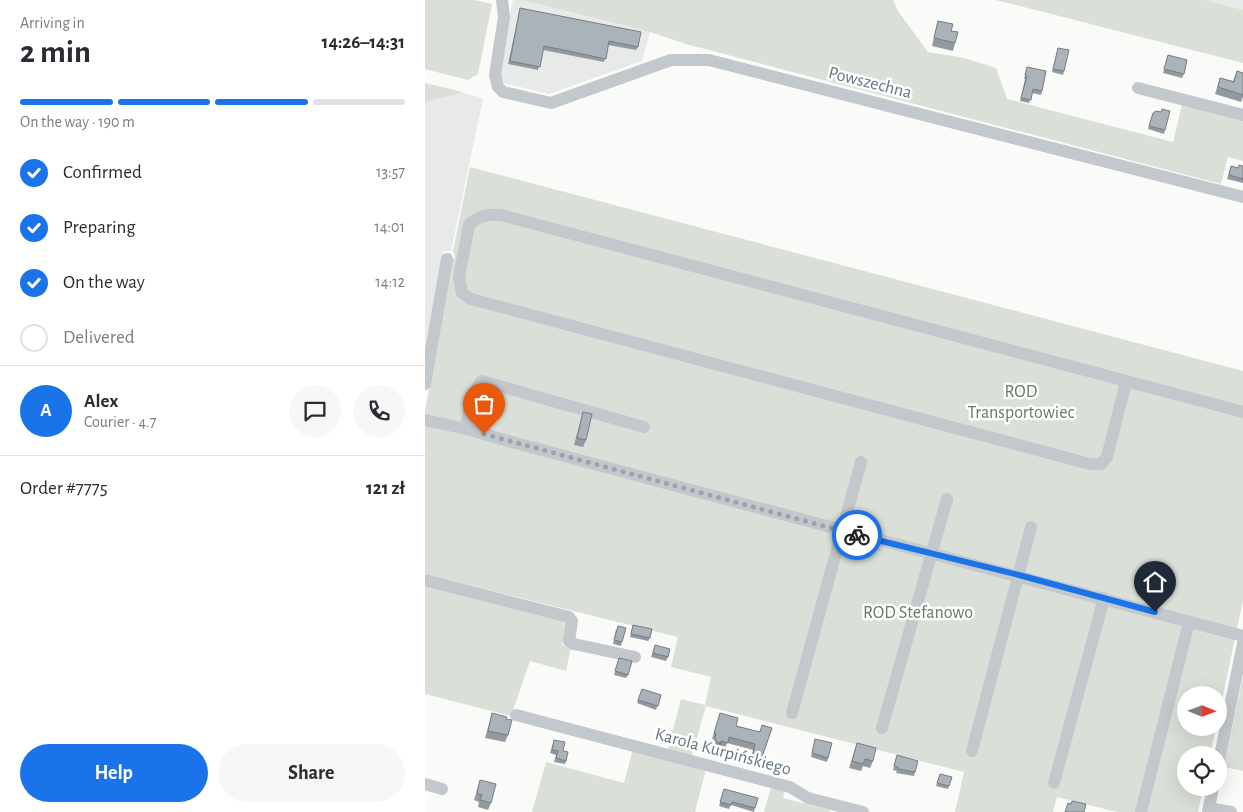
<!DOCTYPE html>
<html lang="en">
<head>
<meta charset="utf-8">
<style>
	body { margin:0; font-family:"Alegreya Sans",sans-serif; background:#f7f7f7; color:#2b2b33; height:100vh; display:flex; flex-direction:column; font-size:19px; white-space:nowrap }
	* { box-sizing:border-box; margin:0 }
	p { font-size:16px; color:#7c7c81 }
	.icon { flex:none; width:28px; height:28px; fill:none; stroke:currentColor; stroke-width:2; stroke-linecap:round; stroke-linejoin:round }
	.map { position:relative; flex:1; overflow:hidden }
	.drawer { display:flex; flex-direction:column; background:#fff; width:425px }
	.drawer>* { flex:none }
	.needle { width:32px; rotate:91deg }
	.fabs { position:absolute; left:752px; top:686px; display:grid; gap:10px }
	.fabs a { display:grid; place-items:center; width:50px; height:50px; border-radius:50%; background:#fff; box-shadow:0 5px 20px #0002; font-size:25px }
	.pin { position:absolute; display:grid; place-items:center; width:42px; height:42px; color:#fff; margin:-51px -21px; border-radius:50% 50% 50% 0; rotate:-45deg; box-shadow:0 0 5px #0007 }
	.pin .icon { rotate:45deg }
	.courier { position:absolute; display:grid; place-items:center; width:50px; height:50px; margin:-25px; border:4px solid #1a73e8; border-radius:50%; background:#fff; color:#222; box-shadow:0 1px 6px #0007 }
	.head em { font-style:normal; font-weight:600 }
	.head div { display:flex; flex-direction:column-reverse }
	.head { display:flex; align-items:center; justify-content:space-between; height:85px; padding:0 20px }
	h1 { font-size:32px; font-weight:600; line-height:38px }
	.bar { display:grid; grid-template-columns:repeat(4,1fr); gap:8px 5px; align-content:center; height:60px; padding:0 20px }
	.bar i { height:6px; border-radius:4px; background:#e1e1e2 }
	.bar .selected { background:#1a73e8 }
	.bar p { grid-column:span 4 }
	.line { display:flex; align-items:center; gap:12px; padding:0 20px; border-top:1px solid #e1e1e2 }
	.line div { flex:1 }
	.round { display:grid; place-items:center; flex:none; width:52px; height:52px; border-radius:26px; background:#f7f7f7 }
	ol { padding:0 20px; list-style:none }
	li { display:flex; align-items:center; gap:15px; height:55px }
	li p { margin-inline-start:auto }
	li .icon { padding:5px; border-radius:50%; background:#1a73e8; color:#fff; stroke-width:4 }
	li:last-child { color:#7c7c81 }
	li i { width:28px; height:28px; border:2px solid #e1e1e2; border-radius:50% }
	.action { display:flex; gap:10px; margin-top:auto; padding:10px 20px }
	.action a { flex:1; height:58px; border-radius:30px; background:#1a73e8; color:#fff; font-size:20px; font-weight:600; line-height:58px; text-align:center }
	.action a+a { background:#f7f7f7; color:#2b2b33 }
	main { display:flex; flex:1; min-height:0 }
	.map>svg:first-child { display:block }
	.built { fill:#e8e9e9 }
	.green { fill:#dadfd7 }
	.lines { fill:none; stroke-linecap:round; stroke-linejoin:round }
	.minor { stroke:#c3c8cc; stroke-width:12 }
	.wall { fill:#929a9f }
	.shaded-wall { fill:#777d82 }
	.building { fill:#aab3b9; stroke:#777d82 }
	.done { stroke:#99a4ac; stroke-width:5; stroke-dasharray:0 9 }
	.route { stroke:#1a73e8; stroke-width:6 }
	.labels { text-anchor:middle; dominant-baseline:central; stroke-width:5; stroke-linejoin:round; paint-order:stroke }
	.street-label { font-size:18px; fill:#657683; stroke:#fff }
	.park-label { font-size:18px; fill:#687a64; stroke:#fff }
</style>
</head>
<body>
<main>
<section class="drawer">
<div class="head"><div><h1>2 min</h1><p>Arriving in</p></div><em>14:26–14:31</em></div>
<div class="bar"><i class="selected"></i><i class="selected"></i><i class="selected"></i><i></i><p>On the way · 190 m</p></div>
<ol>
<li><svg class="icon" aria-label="check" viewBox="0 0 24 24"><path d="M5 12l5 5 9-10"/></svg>Confirmed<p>13:57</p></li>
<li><svg class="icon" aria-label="check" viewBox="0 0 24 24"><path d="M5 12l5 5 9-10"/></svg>Preparing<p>14:01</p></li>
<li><svg class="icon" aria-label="check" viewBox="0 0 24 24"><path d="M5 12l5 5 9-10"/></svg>On the way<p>14:12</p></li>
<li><i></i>Delivered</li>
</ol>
<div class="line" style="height:90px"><b class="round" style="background:#1a73e8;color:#fff">A</b><div><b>Alex</b><p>Courier · 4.7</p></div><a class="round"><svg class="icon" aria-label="chat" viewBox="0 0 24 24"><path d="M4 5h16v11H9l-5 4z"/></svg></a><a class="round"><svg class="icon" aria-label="phone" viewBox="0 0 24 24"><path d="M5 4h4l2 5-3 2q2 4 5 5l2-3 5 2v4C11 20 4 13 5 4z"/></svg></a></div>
<div class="line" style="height:65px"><div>Order #7775</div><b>121 zł</b></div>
<div class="action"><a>Help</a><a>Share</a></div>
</section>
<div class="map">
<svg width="818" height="812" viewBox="0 0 818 812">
	<rect width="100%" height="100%" fill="#fafaf8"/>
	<g class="built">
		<polygon points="88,0 97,0 225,32 217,61 124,94 79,83 73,72"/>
		<polygon points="780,0 818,0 818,10"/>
		<polygon points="0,83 58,98 26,251 19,251 0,358"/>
	</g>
	<g class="green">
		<polygon points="0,0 49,0 67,4 53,74 43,80 0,69"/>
		<polygon points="97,0 468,0 473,11 503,52 539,58 571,68 582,99 748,142 757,105 818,121 818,161 803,157 796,184 261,44 225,32"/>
		<polygon points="571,0 780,0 818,10 818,63"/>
		<polygon points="0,83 38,92 0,102"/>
		<polygon points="45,167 818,371 818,600 794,715 794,695 761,695 761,728 791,728 785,755 761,755 761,788 778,788 773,812 692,812 632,797 628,812 530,812 539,772 281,706 266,758 242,752 256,699 280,705 286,677 246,667 253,637 0,574 0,411 14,338 25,264 30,257 28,251"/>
		<polygon points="0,583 138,619 142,625 137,645 146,647 141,671 105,661 86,716 0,694"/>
		<polygon points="818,676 818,771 799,767"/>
		<polygon points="208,749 281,769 270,812 107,812 121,762 199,783"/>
		<polygon points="346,787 360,790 358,798 405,810 405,812 339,812"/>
	</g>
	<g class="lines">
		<g class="minor">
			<polyline points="77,0 79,17 70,75 73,87 78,92 126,103 246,60 284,60 818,197"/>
			<polyline points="713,88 818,115"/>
			<path d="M701,382L682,457L676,464H665L46,299L37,293L34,277L44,225C54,215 63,214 76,215L818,412"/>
			<polyline points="0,384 22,259"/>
			<polyline points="0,420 42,429"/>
			<path d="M219,427L57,381C46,394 42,413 42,429L76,439C323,506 571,570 818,636"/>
			<polyline points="0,580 144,617 147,621 144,641 149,644 210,657"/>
			<polyline points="367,713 436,462"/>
			<polyline points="91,715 365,787 383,798 438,812"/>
			<polyline points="457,728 522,499"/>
			<polyline points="547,751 606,527"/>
			<polyline points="794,761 818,643"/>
			<polyline points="629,783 679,598"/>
			<polyline points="0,784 17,789"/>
			<polyline points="784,808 806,812"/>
			<polyline points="716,812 764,622"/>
			<polyline points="783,812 788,788"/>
		</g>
	</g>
	<g class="wall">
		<polygon points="95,8 213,47 211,50 183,45 179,62 118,50 113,70 83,64"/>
		<polygon points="513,21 526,31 530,43 528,51 507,46 511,28"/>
		<polygon points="633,48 639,71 638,75 627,72"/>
		<polygon points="743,55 759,74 757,78 738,73"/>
		<polygon points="602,67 617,91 616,95 607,93 604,103 595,101 600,79 599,79"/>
		<polygon points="812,71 818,73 818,97 816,102 790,94 795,78 808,81"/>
		<polygon points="728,113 740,130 739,134 723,129"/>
		<polygon points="806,166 813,168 818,166 818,183 802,179"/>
		<polygon points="158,412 161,440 158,447 149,445 156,419"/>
		<polygon points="208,625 225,638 223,641 205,637"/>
		<polygon points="191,629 197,642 196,646 188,644"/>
		<polygon points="230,645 243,657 241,661 226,657"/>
		<polygon points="194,658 203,675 201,678 189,675"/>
		<polygon points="217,689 236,695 231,710 212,703"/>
		<polygon points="67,713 81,719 83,735 80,742 60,738"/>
		<polygon points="295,713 311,726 335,732 337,725 347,728 335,763 326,760 328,750 302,743 300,749 295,747 291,749 288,744 289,739 287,739"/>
		<polygon points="390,739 403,758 402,762 386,757"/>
		<polygon points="129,740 138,751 141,761 140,764 129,762 131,755 125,753"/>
		<polygon points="432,743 448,761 445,768 438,766 436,771 424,768"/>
		<polygon points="472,755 490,772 489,776 471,773 472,771 468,770"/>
		<polygon points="515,774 524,786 523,789 511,786"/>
		<polygon points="55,780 66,803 63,810 53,807 54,802 49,800"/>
		<polygon points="299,789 330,808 329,812 306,805 304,809 294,806"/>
	</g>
	<polygon class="shaded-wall" points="297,741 295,747 291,749 293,743"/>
	<g class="building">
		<polygon points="95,8 216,32 213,47 184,41 181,59 119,46 115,67 85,61"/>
		<polygon points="513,21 528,24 526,31 533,32 530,43 509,38"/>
		<polygon points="633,48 644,50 639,71 628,69"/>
		<polygon points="743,55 762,60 759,74 739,69"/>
		<polygon points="602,67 621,71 617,91 608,89 606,100 596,98 602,76 600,75"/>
		<polygon points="812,71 818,73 818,95 793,87 795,78 809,82"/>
		<polygon points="737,109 745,111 740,130 724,126 728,113 731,111 736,112"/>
		<polygon points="814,165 818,166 818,179 804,175 806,166 813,168"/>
		<polygon points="158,412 167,414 161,440 152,438"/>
		<polygon points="208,625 227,629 225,638 206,634"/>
		<polygon points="193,626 201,628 197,642 189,640"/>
		<polygon points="230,645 245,649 243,657 228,653"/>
		<polygon points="194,658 207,661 203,675 190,671"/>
		<polygon points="217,689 236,695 233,706 213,700"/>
		<polygon points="67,713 82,717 81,719 87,720 83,735 63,731"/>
		<polygon points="295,713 313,718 311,726 335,732 337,725 347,728 337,757 328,754 330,744 304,737 303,743 297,741 293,743 290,738 291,733 289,733"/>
		<polygon points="390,739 407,743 403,758 387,753"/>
		<polygon points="129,740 140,742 138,751 143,752 141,761 131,758 133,751 127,750"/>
		<polygon points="432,743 451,748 448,761 440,759 438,764 427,761"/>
		<polygon points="472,755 493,761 490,772 473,769 473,767 469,766"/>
		<polygon points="515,774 527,777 524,786 512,783"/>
		<polygon points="55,780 71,784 66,803 55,800 57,795 52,793"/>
		<polygon points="299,789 333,798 330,808 307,802 306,805 295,802"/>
		<polygon points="647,801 661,804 659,812 640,812 643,803 646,804"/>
	</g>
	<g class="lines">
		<polyline class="done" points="59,434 432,535"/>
		<polyline class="route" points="432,535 594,575 730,612"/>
	</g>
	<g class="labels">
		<g class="street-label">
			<text transform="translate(445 83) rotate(14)">Powszechna</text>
			<text transform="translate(298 752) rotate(15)">Karola Kurpińskiego</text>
		</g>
		<g class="park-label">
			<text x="596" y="392">ROD<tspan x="596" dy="21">Transportowiec</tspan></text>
			<text x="493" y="613">ROD Stefanowo</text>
		</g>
	</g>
</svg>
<div class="fabs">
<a><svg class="needle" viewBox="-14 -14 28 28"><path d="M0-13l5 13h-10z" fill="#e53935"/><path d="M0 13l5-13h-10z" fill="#7c7c81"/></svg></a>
<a><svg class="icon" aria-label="locate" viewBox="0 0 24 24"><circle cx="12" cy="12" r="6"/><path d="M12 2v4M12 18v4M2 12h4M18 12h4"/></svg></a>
</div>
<div class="pin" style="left:59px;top:434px;background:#ea580c"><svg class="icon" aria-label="bag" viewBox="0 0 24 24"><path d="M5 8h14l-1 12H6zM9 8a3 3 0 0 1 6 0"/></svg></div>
<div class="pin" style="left:730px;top:612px;background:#1f2937"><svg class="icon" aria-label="home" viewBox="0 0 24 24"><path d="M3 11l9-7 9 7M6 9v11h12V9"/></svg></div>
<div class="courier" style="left:432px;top:535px"><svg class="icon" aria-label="bike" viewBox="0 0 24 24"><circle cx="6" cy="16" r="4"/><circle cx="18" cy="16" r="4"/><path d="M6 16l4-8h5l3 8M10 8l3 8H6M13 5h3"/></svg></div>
</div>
</main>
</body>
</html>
